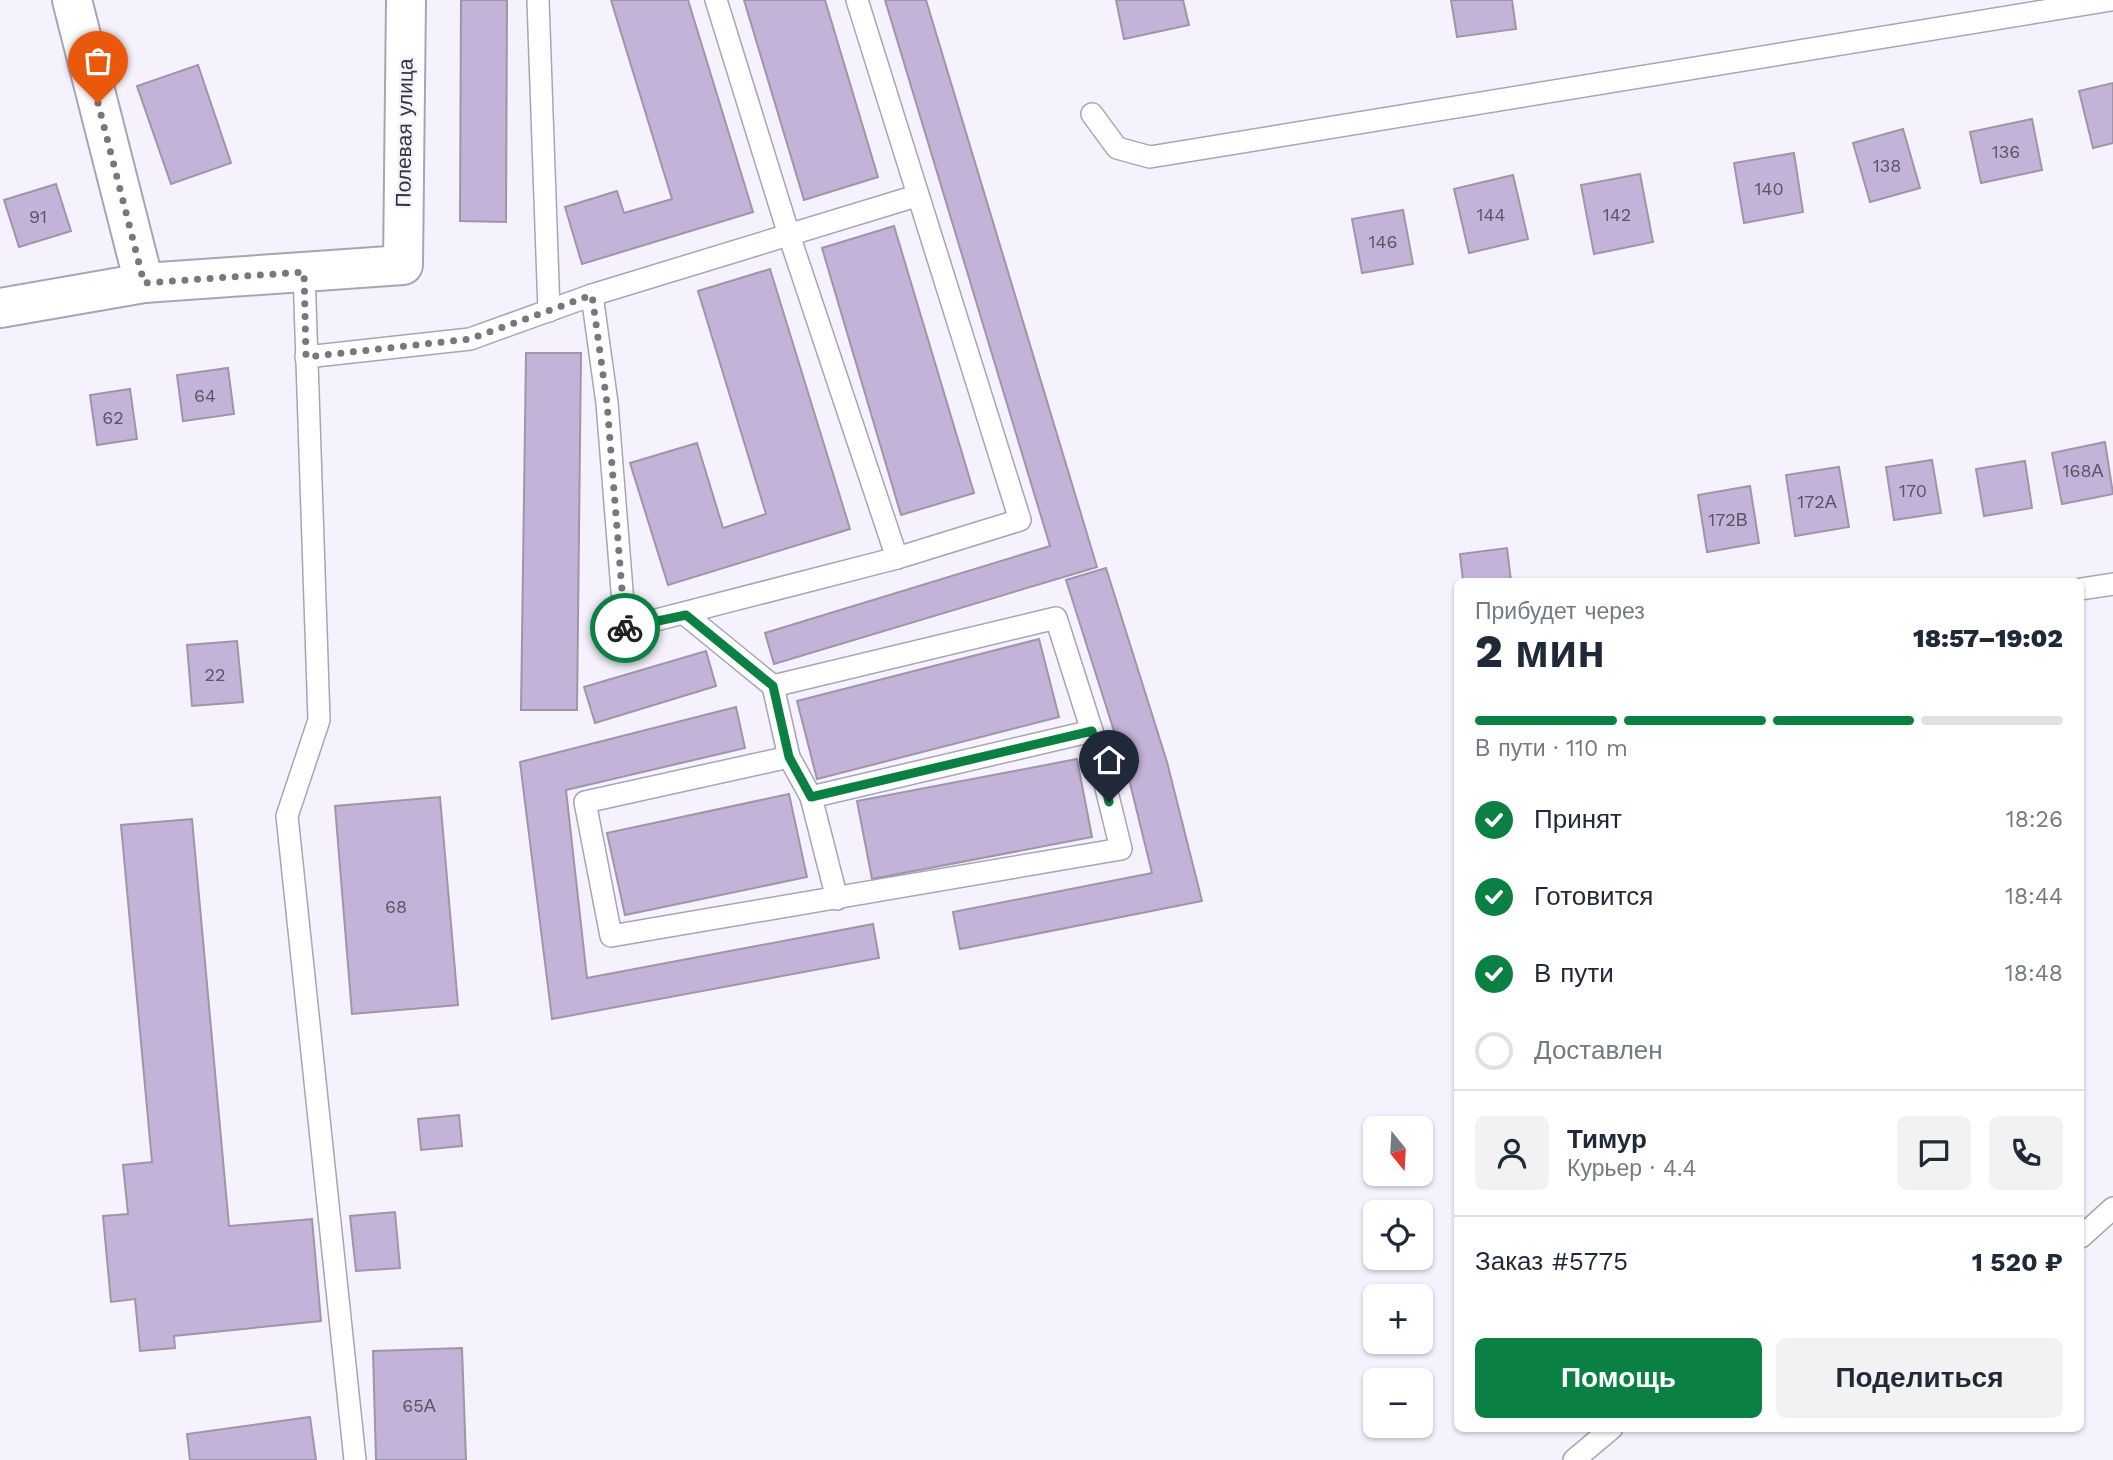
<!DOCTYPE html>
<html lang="ru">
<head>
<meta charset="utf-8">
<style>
	body { margin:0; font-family:"Work Sans",sans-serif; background:#f2f2f3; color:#1f2937; height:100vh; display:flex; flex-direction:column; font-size:26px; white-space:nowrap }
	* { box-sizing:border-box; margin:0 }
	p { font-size:23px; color:#747a83 }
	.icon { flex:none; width:38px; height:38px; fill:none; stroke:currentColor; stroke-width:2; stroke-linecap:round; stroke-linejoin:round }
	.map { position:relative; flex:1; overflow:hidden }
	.drawer { position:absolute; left:1454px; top:578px; width:630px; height:854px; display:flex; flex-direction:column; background:#fff; border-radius:10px; box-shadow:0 2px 5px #0004 }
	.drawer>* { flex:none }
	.needle { width:46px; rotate:162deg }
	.fabs { position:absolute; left:1363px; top:1116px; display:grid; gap:14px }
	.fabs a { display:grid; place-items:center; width:70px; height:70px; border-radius:10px; background:#fff; box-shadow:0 2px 5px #0004; font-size:35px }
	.pin { position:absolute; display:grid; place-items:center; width:60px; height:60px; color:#fff; margin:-72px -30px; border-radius:50% 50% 50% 0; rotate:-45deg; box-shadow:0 0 7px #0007 }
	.pin .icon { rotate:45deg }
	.courier { position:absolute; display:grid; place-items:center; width:70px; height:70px; margin:-35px; border:5px solid #0b8043; border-radius:50%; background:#fff; color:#222; box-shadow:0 2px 9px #0007 }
	.head em { font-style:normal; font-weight:800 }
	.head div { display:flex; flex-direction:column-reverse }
	.head { display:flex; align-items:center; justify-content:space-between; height:119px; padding:0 21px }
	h1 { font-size:46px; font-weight:800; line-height:52px }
	.bar { display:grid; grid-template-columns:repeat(4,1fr); gap:10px 7px; align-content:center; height:84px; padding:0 21px }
	.bar i { height:9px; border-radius:5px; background:#e0e1e3 }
	.bar .current { background:#0b8043 }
	.bar p { grid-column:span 4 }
	.line { display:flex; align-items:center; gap:18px; padding:0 21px; border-top:2px solid #e0e1e3 }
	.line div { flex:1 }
	.round { display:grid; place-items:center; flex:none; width:74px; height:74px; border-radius:10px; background:#f2f2f3 }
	ol { padding:0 21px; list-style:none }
	li { display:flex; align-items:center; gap:21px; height:77px }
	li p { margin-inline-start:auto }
	li .icon { padding:7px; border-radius:50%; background:#0b8043; color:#fff; stroke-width:4 }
	li:last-child { color:#747a83 }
	li i { width:38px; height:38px; border:4px solid #e0e1e3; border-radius:50% }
	.cta { display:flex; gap:14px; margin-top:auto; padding:14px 21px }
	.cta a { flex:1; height:80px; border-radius:10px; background:#0b8043; color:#fff; font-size:28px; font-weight:800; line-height:80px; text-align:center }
	.cta a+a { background:#f2f2f3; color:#1f2937 }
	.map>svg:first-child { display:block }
	.building { fill:#c4b3d8; stroke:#9e96a7; stroke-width:2 }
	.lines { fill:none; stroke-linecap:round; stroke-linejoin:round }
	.service-casing { stroke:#a9a4b5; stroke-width:24 }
	.minor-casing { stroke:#a9a4b5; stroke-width:42 }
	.service { stroke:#fff; stroke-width:21 }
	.minor { stroke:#fff; stroke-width:38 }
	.done { stroke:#78767e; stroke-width:7; stroke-dasharray:0 12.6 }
	.route { stroke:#0b8043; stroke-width:9 }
	.labels { text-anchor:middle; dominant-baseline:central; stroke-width:5; stroke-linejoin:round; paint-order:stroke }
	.number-label { font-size:18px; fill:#595362 }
	.street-label { font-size:21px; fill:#35333a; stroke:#f5f2fd }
</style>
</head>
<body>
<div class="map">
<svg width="2113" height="1460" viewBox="0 0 2113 1460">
	<rect width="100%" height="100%" fill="#f5f2fd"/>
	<g class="building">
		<polygon points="461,0 507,0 506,222 460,221"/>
		<polygon points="611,0 688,0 753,212 582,264 565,207 617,191 624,213 672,199"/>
		<polygon points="744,0 825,0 878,177 804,200"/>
		<polygon points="885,0 926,0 1097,567 774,664 765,633 1050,546"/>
		<polygon points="1116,0 1183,0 1189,25 1124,39"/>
		<polygon points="1451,0 1512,0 1516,29 1457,37"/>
		<polygon points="198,65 231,163 171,184 137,86"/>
		<polygon points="2113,83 2113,143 2093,148 2079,91"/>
		<polygon points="2032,119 2042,170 1981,183 1970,132"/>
		<polygon points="1903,129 1920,188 1870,202 1853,143"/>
		<polygon points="1794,153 1803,212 1744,223 1734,163"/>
		<polygon points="1640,174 1653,242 1594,254 1581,185"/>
		<polygon points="1513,175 1528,239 1469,253 1454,189"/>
		<polygon points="56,184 71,231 19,247 4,200"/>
		<polygon points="1403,210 1413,264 1362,273 1352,219"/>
		<polygon points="894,226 974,493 901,515 822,248"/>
		<polygon points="770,269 850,529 668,585 630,463 697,443 723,528 766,514 698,291"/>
		<polygon points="526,353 581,353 577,710 521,710"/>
		<polygon points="228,368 234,414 183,421 177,375"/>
		<polygon points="130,389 137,439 97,445 90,395"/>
		<polygon points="2105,442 2113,494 2062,504 2052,453"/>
		<polygon points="1932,460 1941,513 1894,520 1886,467"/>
		<polygon points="2025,461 2032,508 1984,516 1976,469"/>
		<polygon points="1839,467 1849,527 1795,536 1786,475"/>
		<polygon points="1750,486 1759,543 1707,552 1698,495"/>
		<polygon points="1507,548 1511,581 1463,581 1460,554"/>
		<polygon points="1106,568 1167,762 1202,901 960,949 953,912 1152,873 1128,775 1066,580"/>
		<polygon points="1039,639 1059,717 817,779 797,701"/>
		<polygon points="237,641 243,702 192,706 187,645"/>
		<polygon points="706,651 716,686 595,723 584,687"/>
		<polygon points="736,707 745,748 566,790 587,978 873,924 879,958 552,1019 520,762"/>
		<polygon points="1077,759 1092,837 872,879 857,801"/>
		<polygon points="789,794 807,877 625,915 607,833"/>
		<polygon points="440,797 458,1005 352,1014 335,806"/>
		<polygon points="192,819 229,1226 312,1219 321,1321 174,1336 175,1348 140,1351 135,1299 111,1302 103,1216 128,1214 123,1165 152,1162 121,825"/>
		<polygon points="459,1115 462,1146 421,1150 418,1119"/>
		<polygon points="395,1212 400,1268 356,1271 350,1216"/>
		<polygon points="462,1348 466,1460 376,1460 373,1351"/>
		<polygon points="310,1417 316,1460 190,1460 187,1434"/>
	</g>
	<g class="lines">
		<defs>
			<g id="service">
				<polyline points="538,0 549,311"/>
				<polyline points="716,0 789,235 897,558"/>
				<polyline points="1092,114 1117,148 1150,157 2111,0"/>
				<polyline points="304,272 319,720 287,816 355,1460"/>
				<polyline points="592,295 607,403 625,628 897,558 1020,520 857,0"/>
				<polyline points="306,357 470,339 592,295 916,196"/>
				<polyline points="2081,589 2113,584"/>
				<polyline points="686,615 773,686 1056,618 1092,731 1121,849 611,936 585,802 789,757"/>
				<polyline points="773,686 789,757 811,797 837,899"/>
				<polyline points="811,797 1092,731"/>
				<polyline points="2081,1237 2113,1208"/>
				<polyline points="1574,1460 1612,1428"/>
			</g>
			<g id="minor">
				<polyline points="72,0 144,283"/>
				<polyline points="0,308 144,283 403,265 406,0"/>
			</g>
		</defs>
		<use href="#service" class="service-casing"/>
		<use href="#minor" class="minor-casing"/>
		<use href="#service" class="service"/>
		<use href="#minor" class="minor"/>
	</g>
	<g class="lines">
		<polyline class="done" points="98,103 144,283 304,272 306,357 470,339 592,295 607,403 625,628"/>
		<polyline class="route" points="625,628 686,615 773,686 789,757 811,797 1092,731 1109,802"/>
	</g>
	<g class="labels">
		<g class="number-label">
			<text x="2006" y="151">136</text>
			<text x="1887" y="165">138</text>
			<text x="1769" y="188">140</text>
			<text x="1491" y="214">144</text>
			<text x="1617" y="214">142</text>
			<text x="38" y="216">91</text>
			<text x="1383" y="241">146</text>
			<text x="205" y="395">64</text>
			<text x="113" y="417">62</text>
			<text x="2083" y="470">168А</text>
			<text x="1913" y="490">170</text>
			<text x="1817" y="501">172А</text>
			<text x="1728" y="519">172В</text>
			<text x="215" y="674">22</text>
			<text x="396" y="906">68</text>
			<text x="419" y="1405">65А</text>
		</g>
		<g class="street-label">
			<text transform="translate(404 133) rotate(-89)">Полевая улица</text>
		</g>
	</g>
</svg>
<div class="fabs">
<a><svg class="needle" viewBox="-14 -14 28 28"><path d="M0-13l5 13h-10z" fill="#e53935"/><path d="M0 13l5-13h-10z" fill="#747a83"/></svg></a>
<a><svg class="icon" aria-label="locate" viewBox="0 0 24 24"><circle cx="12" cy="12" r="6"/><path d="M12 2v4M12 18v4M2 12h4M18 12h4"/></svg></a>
<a>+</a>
<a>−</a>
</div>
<div class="pin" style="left:98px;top:103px;background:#ea580c"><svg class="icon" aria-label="bag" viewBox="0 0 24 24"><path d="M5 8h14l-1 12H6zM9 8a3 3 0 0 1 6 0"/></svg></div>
<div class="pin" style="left:1109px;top:802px;background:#1f2937"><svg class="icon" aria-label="home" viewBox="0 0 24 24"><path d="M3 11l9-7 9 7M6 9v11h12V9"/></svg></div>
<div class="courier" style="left:625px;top:628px"><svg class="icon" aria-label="bike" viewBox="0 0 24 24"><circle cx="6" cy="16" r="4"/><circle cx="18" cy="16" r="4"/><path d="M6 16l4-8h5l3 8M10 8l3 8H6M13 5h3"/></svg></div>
<section class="drawer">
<div class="head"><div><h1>2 мин</h1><p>Прибудет через</p></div><em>18:57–19:02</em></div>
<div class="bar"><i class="current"></i><i class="current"></i><i class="current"></i><i></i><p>В пути · 110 m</p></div>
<ol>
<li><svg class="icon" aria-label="check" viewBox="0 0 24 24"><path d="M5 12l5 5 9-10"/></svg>Принят<p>18:26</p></li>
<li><svg class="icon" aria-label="check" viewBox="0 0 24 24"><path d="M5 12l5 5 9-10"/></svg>Готовится<p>18:44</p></li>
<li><svg class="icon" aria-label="check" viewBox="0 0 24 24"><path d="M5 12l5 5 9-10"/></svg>В пути<p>18:48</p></li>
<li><i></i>Доставлен</li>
</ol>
<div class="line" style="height:126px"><a class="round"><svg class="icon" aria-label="person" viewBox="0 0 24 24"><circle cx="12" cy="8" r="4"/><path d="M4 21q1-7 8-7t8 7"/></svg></a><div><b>Тимур</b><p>Курьер · 4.4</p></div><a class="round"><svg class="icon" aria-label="chat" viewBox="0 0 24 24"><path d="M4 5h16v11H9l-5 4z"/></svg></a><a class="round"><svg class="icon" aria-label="phone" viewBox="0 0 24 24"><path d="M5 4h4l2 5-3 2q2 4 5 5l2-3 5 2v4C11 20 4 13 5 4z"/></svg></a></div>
<div class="line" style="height:91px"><div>Заказ #5775</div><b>1 520 ₽</b></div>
<div class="cta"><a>Помощь</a><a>Поделиться</a></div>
</section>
</div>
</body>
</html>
